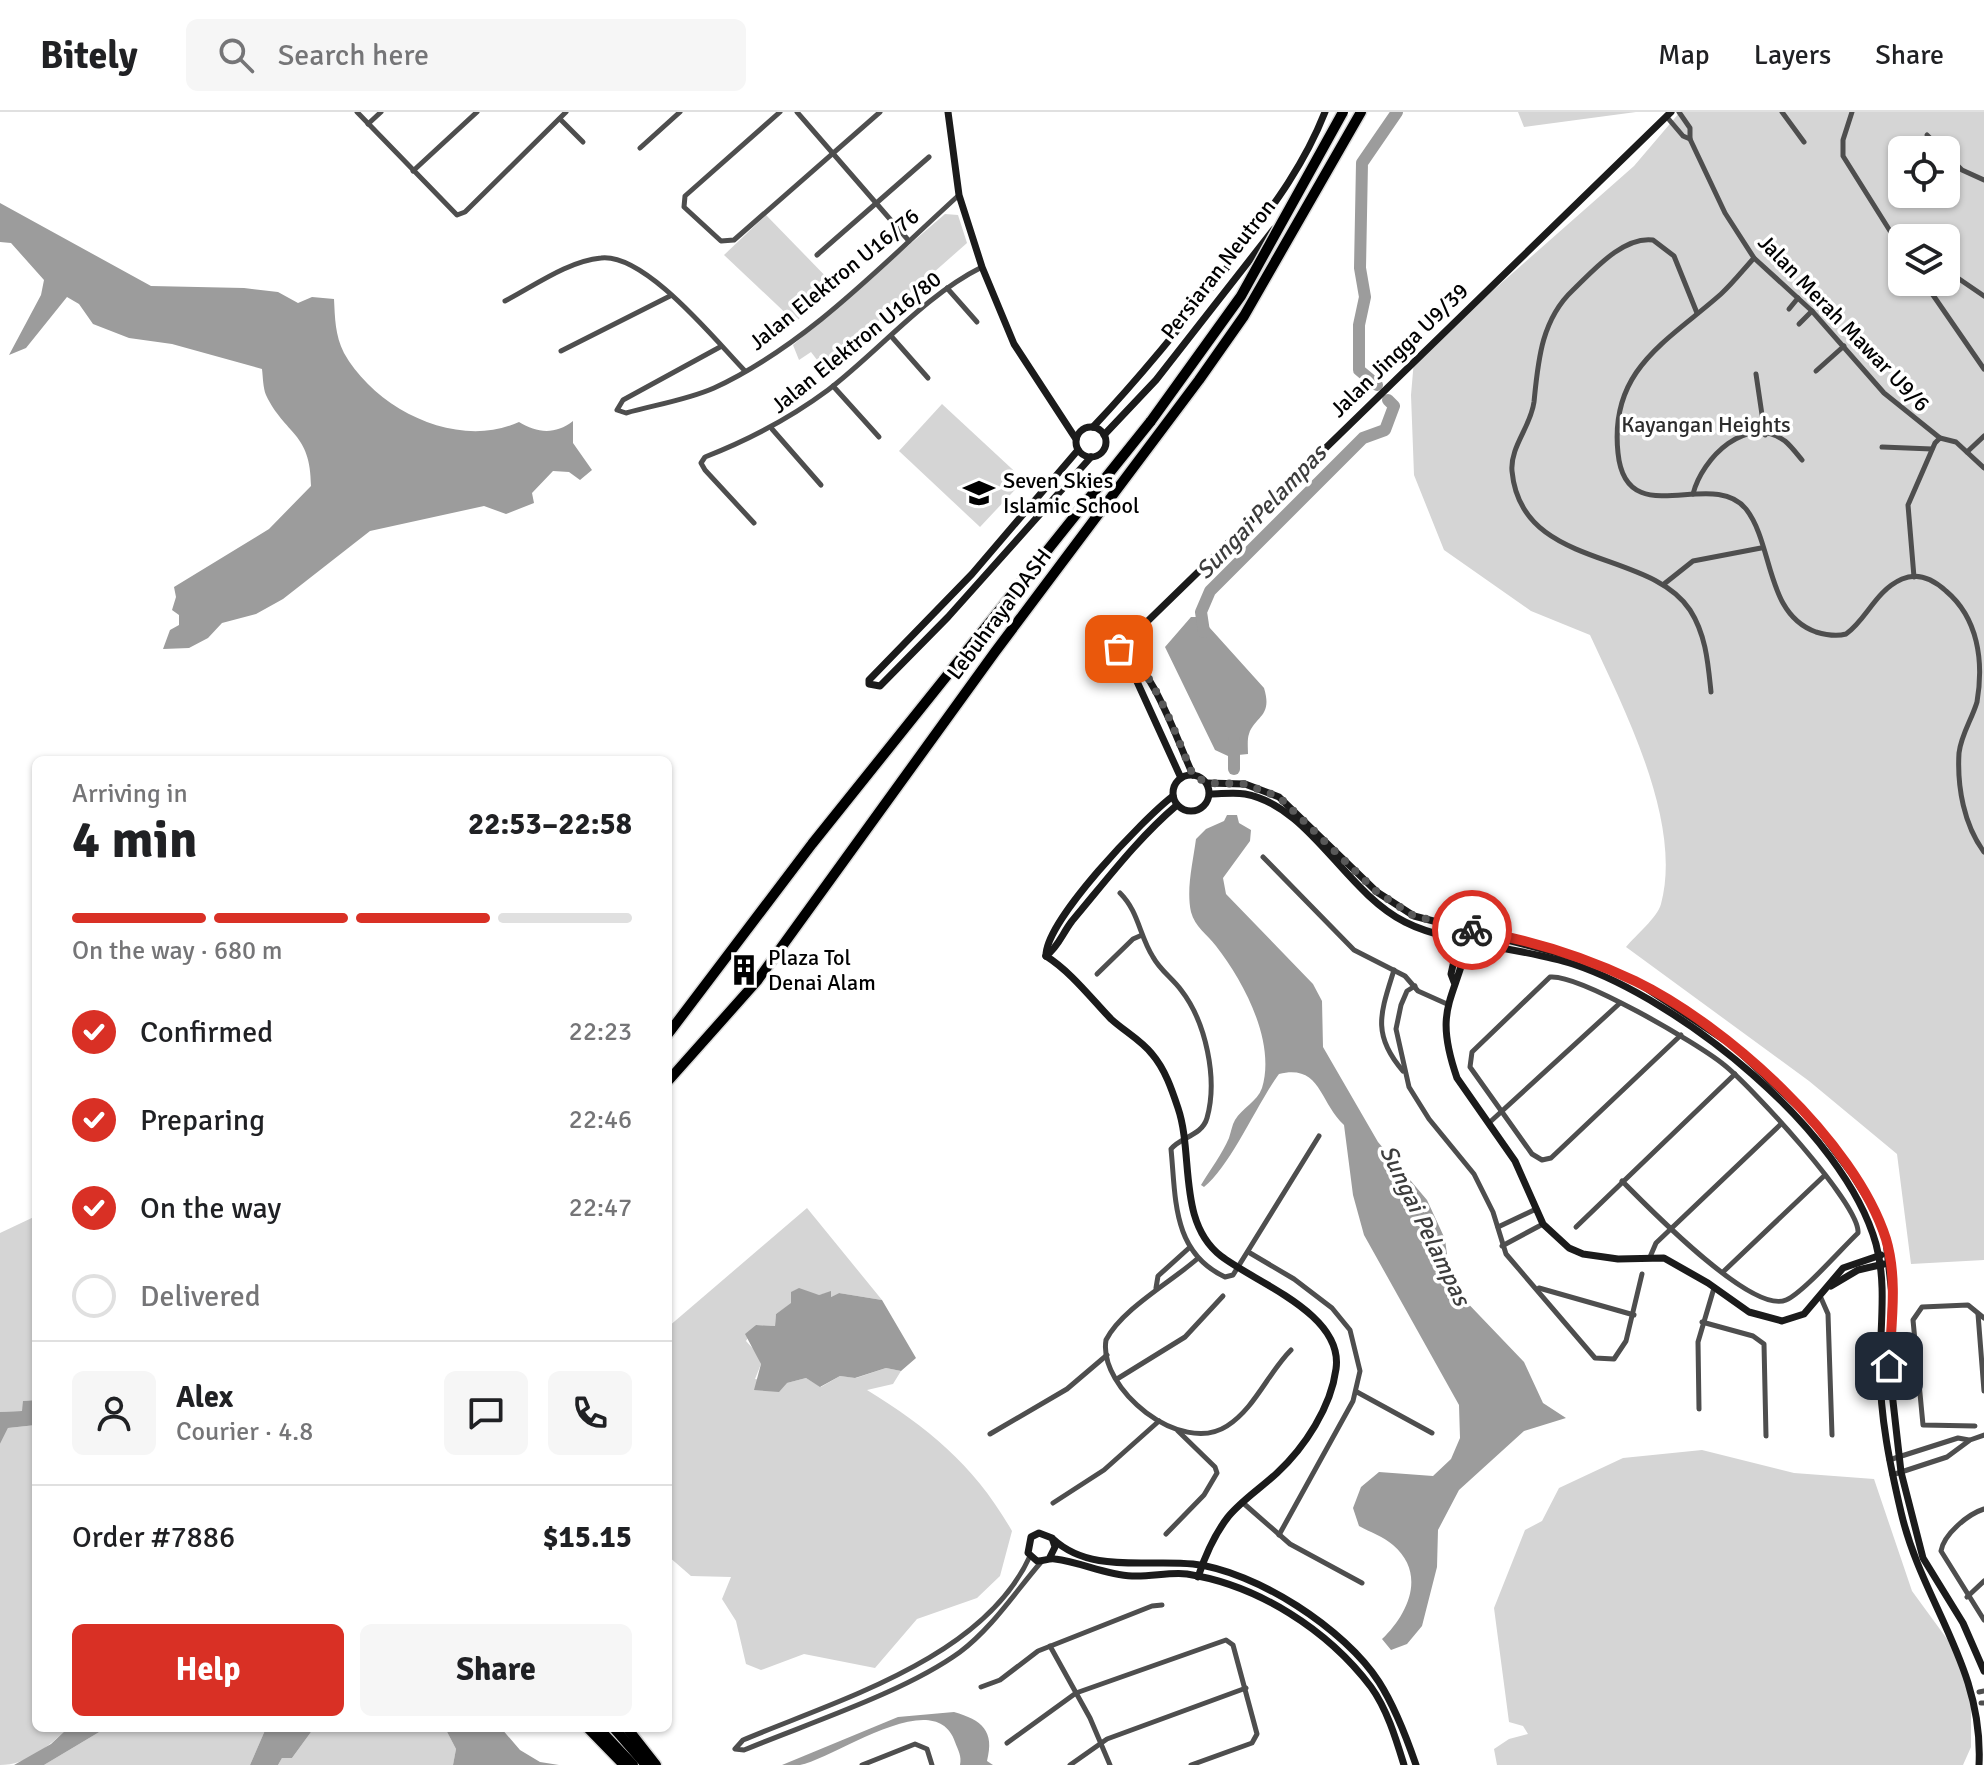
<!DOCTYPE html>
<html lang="en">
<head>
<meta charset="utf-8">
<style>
	body { margin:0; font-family:Signika,sans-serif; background:#f6f6f6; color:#202124; height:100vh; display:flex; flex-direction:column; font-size:30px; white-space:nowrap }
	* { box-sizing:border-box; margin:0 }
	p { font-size:26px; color:#757577 }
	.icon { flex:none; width:44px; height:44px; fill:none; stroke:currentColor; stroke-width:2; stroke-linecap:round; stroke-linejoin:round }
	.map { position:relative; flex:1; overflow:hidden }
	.side { position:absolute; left:32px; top:644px; width:640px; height:976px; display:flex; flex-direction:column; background:#fff; border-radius:12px; box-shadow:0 2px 6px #0004 }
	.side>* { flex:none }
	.controls { position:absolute; left:1888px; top:24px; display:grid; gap:16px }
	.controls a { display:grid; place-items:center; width:72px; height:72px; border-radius:12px; background:#fff; box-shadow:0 2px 6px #0004; font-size:40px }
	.pin { position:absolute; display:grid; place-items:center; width:68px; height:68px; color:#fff; margin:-34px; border-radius:16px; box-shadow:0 4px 12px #0006 }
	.courier { position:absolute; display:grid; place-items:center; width:80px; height:80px; margin:-40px; border:6px solid #d93025; border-radius:50%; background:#fff; color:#222; box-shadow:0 2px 10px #0007 }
	.headline em { font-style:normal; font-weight:700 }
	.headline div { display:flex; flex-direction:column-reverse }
	.headline { display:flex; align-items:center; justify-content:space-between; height:136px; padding:0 40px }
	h1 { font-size:52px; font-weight:700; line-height:60px }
	.bar { display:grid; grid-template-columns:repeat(4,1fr); gap:12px 8px; align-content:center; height:96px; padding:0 40px }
	.bar i { height:10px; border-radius:6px; background:#e0e0e0 }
	.bar .selected { background:#d93025 }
	.bar p { grid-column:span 4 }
	.line { display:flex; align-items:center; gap:20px; padding:0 40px; border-top:2px solid #e0e0e0 }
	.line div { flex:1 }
	.round { display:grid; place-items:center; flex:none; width:84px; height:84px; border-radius:12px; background:#f6f6f6 }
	ol { padding:0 40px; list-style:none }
	li { display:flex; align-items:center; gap:24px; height:88px }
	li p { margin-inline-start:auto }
	li .icon { padding:8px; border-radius:50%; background:#d93025; color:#fff; stroke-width:4 }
	li:last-child { color:#757577 }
	li i { width:44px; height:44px; border:4px solid #e0e0e0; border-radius:50% }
	.cta { display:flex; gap:16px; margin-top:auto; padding:16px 40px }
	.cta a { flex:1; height:92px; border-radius:12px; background:#d93025; color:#fff; font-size:32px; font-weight:700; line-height:92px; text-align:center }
	.cta a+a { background:#f6f6f6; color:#202124 }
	header { display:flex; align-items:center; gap:48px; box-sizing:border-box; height:112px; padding:0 40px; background:#fff; border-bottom:2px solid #e0e0e0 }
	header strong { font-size:38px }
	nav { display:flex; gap:44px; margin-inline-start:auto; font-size:28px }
	.search { width:560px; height:72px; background:#f6f6f6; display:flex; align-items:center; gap:20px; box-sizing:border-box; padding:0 28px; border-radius:12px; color:#757577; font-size:30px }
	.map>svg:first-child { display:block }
	.green { fill:#d5d5d5; fill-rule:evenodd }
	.water { fill:#9c9c9c }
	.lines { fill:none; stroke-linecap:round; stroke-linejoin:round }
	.river { stroke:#9c9c9c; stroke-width:12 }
	.highway-casing { stroke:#dbdbdb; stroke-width:13 }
	.street { stroke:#4e4e4e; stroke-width:5 }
	.secondary { stroke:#1b1b1b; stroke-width:7 }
	.highway { stroke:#000; stroke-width:10 }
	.highway-bridge-casing { stroke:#dbdbdb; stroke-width:13; stroke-linecap:butt }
	.highway-bridge { stroke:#000; stroke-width:10 }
	.done { stroke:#595959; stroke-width:8; stroke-dasharray:0 14.4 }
	.route { stroke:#d93025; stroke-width:10 }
	.labels { text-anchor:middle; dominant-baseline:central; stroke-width:7; stroke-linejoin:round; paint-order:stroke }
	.street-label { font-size:22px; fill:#000; stroke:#fff }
	.park-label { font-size:22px; fill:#2c2c2c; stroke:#fff }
	.poi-label { font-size:22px; fill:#000; stroke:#fff; text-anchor:start }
	.water-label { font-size:24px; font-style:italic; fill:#3d3d3d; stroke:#fff }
</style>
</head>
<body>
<header>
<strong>Bitely</strong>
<div class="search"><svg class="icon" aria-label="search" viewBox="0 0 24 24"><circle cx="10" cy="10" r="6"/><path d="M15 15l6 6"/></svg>Search here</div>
<nav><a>Map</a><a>Layers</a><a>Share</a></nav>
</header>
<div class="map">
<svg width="1984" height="1653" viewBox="0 0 1984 1653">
	<rect width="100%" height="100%" fill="#fff"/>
	<g class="green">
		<polygon points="1518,0 1636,0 1524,15"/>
		<path d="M1680,0H1984V1148L1911,1152L1897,1042L1809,969L1626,835C1636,823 1657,806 1661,792C1683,710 1624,597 1590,523L1531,499L1444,438L1414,363L1411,283L1414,248L1634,54ZM1902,38H1946V82H1902ZM1902,126H1946V170H1902Z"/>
		<polygon points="945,102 958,103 967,131 824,257 811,240 799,248 793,233"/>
		<polygon points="766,103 837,176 795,210 724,143"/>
		<polygon points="942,292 1024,368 980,415 899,339"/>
		<path d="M807,1096L882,1188L839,1181L831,1185V1180L819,1183L791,1181L792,1191L776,1202L775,1214L756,1213L746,1229L757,1241L761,1252L755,1267L787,1271L806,1266L821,1275L840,1264L856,1266L886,1256L901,1259L893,1272L867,1278C929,1316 975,1354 1012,1419L1000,1464L977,1486L917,1507L875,1556L804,1542L761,1558L746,1552L736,1509L722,1487L731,1465L691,1464L668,1444V1215Z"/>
		<polygon points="36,1104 36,1288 23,1289 23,1299 0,1300 0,1121"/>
		<path d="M36,1313V1616H68C49,1634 27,1653 0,1653V1332L8,1316Z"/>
		<polygon points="1702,1338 1794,1361 1874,1367 1912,1479 1950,1531 1971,1582 1971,1635 1963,1653 1497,1653 1494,1637 1509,1627 1528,1622 1523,1614 1509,1610 1494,1496 1525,1418 1542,1409 1559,1376 1623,1346"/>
		<polygon points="106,1616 266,1616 250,1653 44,1653"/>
		<polygon points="334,1616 445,1616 456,1637 453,1653 278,1653 282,1646 292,1646 311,1620"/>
	</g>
	<g class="water">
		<path d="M0,91L151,174L244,176L278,180L298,191L312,185L334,187C335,206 335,223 344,241C376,298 458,338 519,310C537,321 555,323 573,309V331L592,358L580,368L569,360L553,359L532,381L534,391L506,402L484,394L370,419L283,487L256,502L222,511L208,526L189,536L163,537L170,518L179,513V503L172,498L176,485L174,475L269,417L311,374C311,320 285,323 266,283C263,276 263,265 262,257L172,232L129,226L93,212L79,192L67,185L26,236L9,243L41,183L44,168L11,131L0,130Z"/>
		<path d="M1191,505H1200L1264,576C1273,605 1255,604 1249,622C1247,627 1248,637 1248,642L1228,644L1215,638L1165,535Z"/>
		<path d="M1227,703H1237L1239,711L1251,718L1250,729L1223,766L1226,782L1313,872L1322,889L1323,935L1378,1030L1427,1088L1445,1127L1450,1167L1457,1180L1524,1250L1543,1291L1566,1306L1524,1319L1459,1378L1438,1418L1437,1455L1422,1514L1407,1532L1391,1538L1382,1527C1408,1502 1427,1462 1393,1433C1384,1425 1370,1420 1359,1414L1353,1396L1361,1375L1379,1360L1433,1364L1451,1347L1460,1326L1459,1293L1364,1123L1353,1083L1344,1013C1319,990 1321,952 1279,962C1258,990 1230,1055 1204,1075L1201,1073C1210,1058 1222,1042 1229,1026C1231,1020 1232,1013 1235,1008C1242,996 1257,990 1262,976C1276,930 1244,870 1216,834C1207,822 1195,815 1191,800C1186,777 1193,750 1196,727L1206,717L1224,709Z"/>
		<polygon points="799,1176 819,1183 831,1179 831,1185 839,1181 882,1188 916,1246 901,1259 886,1256 855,1266 840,1264 820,1275 806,1266 787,1271 779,1280 754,1278 761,1252 745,1222 756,1213 775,1214 776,1202 791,1191 791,1180"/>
		<polygon points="36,1288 36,1313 8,1316 0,1332 0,1300 22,1299 23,1289"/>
		<path d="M954,1600C982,1608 995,1619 987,1649L993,1653H960C962,1644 958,1638 955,1630C935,1572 835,1647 800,1653C794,1653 787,1653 782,1653L898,1605Z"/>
		<polygon points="68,1616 106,1616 44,1653 14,1653 51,1632"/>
		<polygon points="266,1616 334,1616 311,1620 292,1646 282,1646 278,1653 250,1653"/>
		<polygon points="445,1616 501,1616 520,1638 540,1650 559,1653 453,1653 456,1637"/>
	</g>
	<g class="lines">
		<g class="river">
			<polyline points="1377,273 1359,258 1359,213 1365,185 1360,156 1362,51 1397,0"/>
			<polyline points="1204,520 1201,500 1210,479 1363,326 1385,318 1394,294 1388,288"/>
			<polyline points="1234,657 1234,628"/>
		</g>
		<defs>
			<g id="highway">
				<polyline points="668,922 812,732 1151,309"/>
				<polyline points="668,969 757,869 995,540 1199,268 1244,204 1361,0"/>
				<polyline points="588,1616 624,1653"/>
				<polyline points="598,1616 633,1653"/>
				<polyline points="614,1616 646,1653"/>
				<polyline points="627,1616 656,1653"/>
			</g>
		</defs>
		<use href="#highway" class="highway-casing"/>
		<g class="street">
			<polyline points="357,0 457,103 465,100 566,0"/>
			<polyline points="780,0 685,84 684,95 721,129 734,128 880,0"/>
			<polyline points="797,0 909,129"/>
			<polyline points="1679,0 1690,16 1690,27 1725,101 1754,146 1812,199 1884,281 1940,326"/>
			<polyline points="1782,0 1804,30"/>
			<polyline points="1852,0 1843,28 1843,44 1902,138"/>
			<polyline points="1666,4 1683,24 1690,27"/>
			<polyline points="560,7 583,30"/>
			<polyline points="368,12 381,0"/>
			<polyline points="1927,23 1942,38"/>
			<polyline points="640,36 680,0"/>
			<polyline points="1946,42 1962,58 1984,68"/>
			<polyline points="413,59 477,0"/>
			<polyline points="817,143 929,45"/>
			<path d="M1754,146C1743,158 1733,171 1721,182C1668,229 1609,257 1618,341C1626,422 1712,355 1746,397C1774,433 1765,502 1816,520C1826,523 1836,525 1846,522C1867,507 1875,479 1902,467C1918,460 1934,468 1946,479C1978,506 1984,549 1977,590C1972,607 1961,623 1959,641C1957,675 1964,713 1984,740"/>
			<polyline points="1946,158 1984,184"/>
			<polyline points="1924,170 1984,257"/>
			<polyline points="947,176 977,210"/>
			<path d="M505,189C534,174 568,149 601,146C645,141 715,228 745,259"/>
			<polyline points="1789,197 1798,186"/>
			<path d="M1697,201L1674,144L1653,128C1623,124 1593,159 1573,178C1541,208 1538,250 1534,290C1531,314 1510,335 1512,359C1521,458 1649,436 1690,498C1706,523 1708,551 1711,580"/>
			<polyline points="1799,212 1812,199"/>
			<polyline points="891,224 928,266"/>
			<path d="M720,235L623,288L617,298L626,301C654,293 687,288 714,276C807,233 884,151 959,83"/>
			<polyline points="561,239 670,184"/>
			<polyline points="1816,259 1844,234"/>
			<polyline points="1756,262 1765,323"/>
			<polyline points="833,274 879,325"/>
			<polyline points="772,317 821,373"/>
			<polyline points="1882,335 1932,337"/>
			<polyline points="1967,340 1984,324"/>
			<path d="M1693,382C1702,346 1747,301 1785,329C1791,334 1797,342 1802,348"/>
			<path d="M754,411L705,358L701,351L705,345C751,327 789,307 828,278C880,238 924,184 982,155"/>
			<polyline points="1914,465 1908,393 1935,331 1940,326 1956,330 1984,356"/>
			<polyline points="1664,472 1693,449 1761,436"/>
			<polyline points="1263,745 1354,838 1405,864 1418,879 1447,892"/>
			<path d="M1120,781C1139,800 1139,823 1153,845C1160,858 1172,866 1181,878C1206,910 1218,967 1207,1006C1202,1024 1180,1025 1171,1037C1176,1087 1172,1140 1225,1165L1233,1163L1319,1024"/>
			<path d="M1394,858C1381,900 1371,922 1403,959"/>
			<polyline points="1097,862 1133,827 1142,823"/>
			<polyline points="1415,874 1407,879 1401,893 1396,917 1409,975 1429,1007 1474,1062 1493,1100 1506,1142 1595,1246 1614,1247 1626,1229 1642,1162"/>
			<polyline points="1490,1010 1620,891"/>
			<path d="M1622,1069C1647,1094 1752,1203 1786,1188C1803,1181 1842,1136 1858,1121C1861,1093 1749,972 1723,952C1697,931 1579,862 1550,865L1472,940L1470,955L1532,1042L1542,1048L1551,1046L1681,923"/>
			<polyline points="1498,1115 1536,1097"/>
			<polyline points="1576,1115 1735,962"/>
			<polyline points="1502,1134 1543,1112"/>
			<polyline points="1250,1141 1294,1167 1332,1196 1350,1218 1360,1259 1353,1289 1279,1423"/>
			<polyline points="1650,1145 1656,1131 1781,1012"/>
			<path d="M1197,1147C1171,1170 1122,1197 1106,1228C1098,1277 1181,1344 1227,1314C1255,1296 1268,1261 1291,1238"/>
			<polyline points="1724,1159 1825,1063"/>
			<polyline points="1156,1176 1158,1164 1189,1136"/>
			<polyline points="1539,1176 1634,1203"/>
			<polyline points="1821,1186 1828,1202 1832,1323"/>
			<polyline points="1978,1202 1984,1279"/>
			<polyline points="1702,1210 1753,1224 1764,1232 1766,1324"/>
			<polyline points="1117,1267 1185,1225 1223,1184"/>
			<polyline points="1357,1280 1432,1321"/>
			<polyline points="1699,1297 1698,1230 1714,1176"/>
			<polyline points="1975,1314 1923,1313 1913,1208 1922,1195 1968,1193 1984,1206"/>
			<polyline points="990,1322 1067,1277 1107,1243"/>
			<polyline points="1889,1348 1958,1326 1969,1328"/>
			<polyline points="1892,1363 1947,1345 1970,1328 1984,1323"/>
			<polyline points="1242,1390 1290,1432 1362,1471"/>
			<polyline points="1053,1391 1104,1358 1159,1309"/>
			<path d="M1984,1397C1968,1402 1944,1422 1941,1439L1984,1508"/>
			<polyline points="1166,1422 1204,1383 1217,1361 1215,1355 1178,1319"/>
			<path d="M1030,1444C984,1546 838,1588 743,1628L735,1637L744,1638C809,1611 905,1580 960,1540C993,1515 1015,1480 1042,1449"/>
			<polyline points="1967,1485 1984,1469"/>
			<polyline points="1050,1534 1090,1606 1110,1653"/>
			<polyline points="981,1575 1000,1568 1038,1539 1152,1494 1162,1493"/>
			<polyline points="1979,1580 1984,1579"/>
			<polyline points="1981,1591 1984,1591"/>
			<polyline points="1007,1631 1076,1581 1226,1528 1233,1533 1257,1622 1252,1631 1191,1653"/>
			<polyline points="862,1653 915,1632 927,1637 932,1653"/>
			<polyline points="1070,1653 1107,1627 1246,1576"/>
		</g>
		<g class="secondary">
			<polyline points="948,0 959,83 982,155 1014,232 1076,327"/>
			<path d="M1093,315C1144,261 1190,204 1235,145C1270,98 1303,56 1325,0"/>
			<circle cx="1091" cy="330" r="15"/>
			<polyline points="1104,323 1156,268 1274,117"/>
			<polyline points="1078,338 972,462 869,568 869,572 880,574 948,505 1091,345"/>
			<polyline points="1119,537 1671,0"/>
			<path d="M1119,537C1151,549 1178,631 1193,663"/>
			<polyline points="1119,537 1122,548 1134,563 1181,666"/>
			<circle cx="1191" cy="681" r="18"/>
			<polyline points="1207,671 1245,672 1279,685 1377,780 1414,804 1589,849 1637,870 1732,933 1810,1006 1852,1062 1875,1099 1886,1129 1892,1183 1889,1254 1901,1360 1923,1446 1963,1511 1984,1559"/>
			<path d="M1210,682C1221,682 1234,680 1245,682C1310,694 1345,780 1405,810C1448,832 1524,836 1573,852C1681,888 1844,1018 1876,1132C1887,1172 1880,1215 1880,1256C1880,1305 1890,1353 1901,1400C1922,1491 1984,1554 1979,1653"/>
			<path d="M1469,824C1456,889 1432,894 1457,966L1515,1049L1543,1112L1569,1136L1583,1142L1618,1147L1664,1146L1708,1171L1749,1200L1782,1209L1804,1202L1843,1156L1881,1143"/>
			<path d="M1046,844C1071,860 1090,885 1111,907C1124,919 1141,928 1152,942C1165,957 1172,978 1178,996C1194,1043 1177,1110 1221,1144C1256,1171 1344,1202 1336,1257C1331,1295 1305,1335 1277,1361C1261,1376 1242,1388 1228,1405C1214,1423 1205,1444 1198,1465"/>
			<path d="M1046,844C1045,809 1144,706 1173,684"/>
			<path d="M1046,844C1059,834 1062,822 1072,809C1105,770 1137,727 1177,693"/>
			<polyline points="1454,870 1451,862 1460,822"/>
			<polyline points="1831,1174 1858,1158 1884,1152"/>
			<path d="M1053,1427C1091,1462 1146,1447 1193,1452C1256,1459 1345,1517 1379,1570C1395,1595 1406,1624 1416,1653"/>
			<path d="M1049,1447L1055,1435L1052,1426L1039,1421L1031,1425L1028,1441L1037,1449C1044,1449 1049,1446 1055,1447C1081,1450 1105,1463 1132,1464C1151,1465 1169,1460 1187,1462C1258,1473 1328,1518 1371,1575C1387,1597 1396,1627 1404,1653"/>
		</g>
		<use href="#highway" class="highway"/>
		<defs>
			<polyline id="highway-bridge" points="1151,309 1241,184 1343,0"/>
		</defs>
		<use href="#highway-bridge" class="highway-bridge-casing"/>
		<use href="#highway-bridge" class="highway-bridge"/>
	</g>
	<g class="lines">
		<path class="done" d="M1119,537C1151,548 1179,632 1193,663L1207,671L1245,672L1279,685L1377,780L1414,804L1472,818"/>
		<path class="route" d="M1472,818C1527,827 1585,845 1635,869C1726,913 1855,1029 1886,1127C1898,1167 1891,1213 1889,1254"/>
	</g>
	<defs>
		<symbol id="school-bare" viewBox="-9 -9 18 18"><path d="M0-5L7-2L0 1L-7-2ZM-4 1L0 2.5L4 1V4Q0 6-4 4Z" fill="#000" stroke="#fff" stroke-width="2.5" paint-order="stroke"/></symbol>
		<symbol id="building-bare" viewBox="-9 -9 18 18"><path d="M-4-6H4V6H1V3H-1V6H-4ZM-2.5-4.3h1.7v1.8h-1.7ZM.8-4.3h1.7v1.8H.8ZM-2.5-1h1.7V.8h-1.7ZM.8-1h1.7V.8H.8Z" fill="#000" stroke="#fff" stroke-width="2.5" paint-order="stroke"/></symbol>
	</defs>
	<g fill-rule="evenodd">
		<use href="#school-bare" x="957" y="359" width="44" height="44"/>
		<use href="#building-bare" x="722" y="836" width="44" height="44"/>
	</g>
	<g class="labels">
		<g class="street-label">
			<text transform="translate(1218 157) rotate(-52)">Persiaran Neutron</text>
			<text transform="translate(834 167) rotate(-39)">Jalan Elektron U16/76</text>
			<text transform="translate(1844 211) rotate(46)">Jalan Merah Mawar U9/6</text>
			<text transform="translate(856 230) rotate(-39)">Jalan Elektron U16/80</text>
			<text transform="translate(1399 238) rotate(-44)">Jalan Jingga U9/39</text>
			<text transform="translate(999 502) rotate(-53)">Lebuhraya DASH</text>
		</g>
		<g class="park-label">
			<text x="1706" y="312">Kayangan Heights</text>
		</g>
		<g class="poi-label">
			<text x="1003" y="368">Seven Skies<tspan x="1003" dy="25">Islamic School</tspan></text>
			<text x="768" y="845">Plaza Tol<tspan x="768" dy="25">Denai Alam</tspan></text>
		</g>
		<g class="water-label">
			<text transform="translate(1261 400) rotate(-46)">Sungai Pelampas</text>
			<text transform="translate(1425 1113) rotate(64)">Sungai Pelampas</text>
		</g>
	</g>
</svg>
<div class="controls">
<a><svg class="icon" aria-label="locate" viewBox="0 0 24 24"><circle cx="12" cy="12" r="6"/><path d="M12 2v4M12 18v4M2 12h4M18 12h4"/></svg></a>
<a><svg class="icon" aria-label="layers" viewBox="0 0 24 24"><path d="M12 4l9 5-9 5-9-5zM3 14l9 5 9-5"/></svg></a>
</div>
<div class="pin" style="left:1119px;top:537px;background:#ea580c"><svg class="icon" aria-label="bag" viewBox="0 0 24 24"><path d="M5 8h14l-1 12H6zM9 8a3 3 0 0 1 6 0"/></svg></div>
<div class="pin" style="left:1889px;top:1254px;background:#1f2937"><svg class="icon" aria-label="home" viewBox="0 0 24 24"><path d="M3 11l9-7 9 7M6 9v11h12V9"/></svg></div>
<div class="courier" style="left:1472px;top:818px"><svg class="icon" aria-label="bike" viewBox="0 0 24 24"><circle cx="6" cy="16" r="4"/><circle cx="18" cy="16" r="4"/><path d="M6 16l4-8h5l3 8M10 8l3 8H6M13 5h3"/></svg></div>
<section class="side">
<div class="headline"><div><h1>4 min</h1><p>Arriving in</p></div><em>22:53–22:58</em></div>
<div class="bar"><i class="selected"></i><i class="selected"></i><i class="selected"></i><i></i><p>On the way · 680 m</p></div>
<ol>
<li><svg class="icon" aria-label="check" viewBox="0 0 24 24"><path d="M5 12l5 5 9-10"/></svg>Confirmed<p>22:23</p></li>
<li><svg class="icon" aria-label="check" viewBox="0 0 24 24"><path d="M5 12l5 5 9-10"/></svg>Preparing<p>22:46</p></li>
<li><svg class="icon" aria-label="check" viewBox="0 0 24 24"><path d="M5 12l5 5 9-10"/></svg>On the way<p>22:47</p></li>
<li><i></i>Delivered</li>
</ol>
<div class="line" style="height:144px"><a class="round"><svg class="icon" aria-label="person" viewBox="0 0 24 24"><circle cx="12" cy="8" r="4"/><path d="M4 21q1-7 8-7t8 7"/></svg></a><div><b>Alex</b><p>Courier · 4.8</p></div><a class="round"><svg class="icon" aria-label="chat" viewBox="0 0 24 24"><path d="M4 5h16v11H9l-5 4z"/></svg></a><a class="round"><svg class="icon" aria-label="phone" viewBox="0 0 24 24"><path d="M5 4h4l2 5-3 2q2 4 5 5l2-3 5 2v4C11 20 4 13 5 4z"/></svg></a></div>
<div class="line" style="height:104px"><div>Order #7886</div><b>$15.15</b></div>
<div class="cta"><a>Help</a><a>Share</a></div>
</section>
</div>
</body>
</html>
